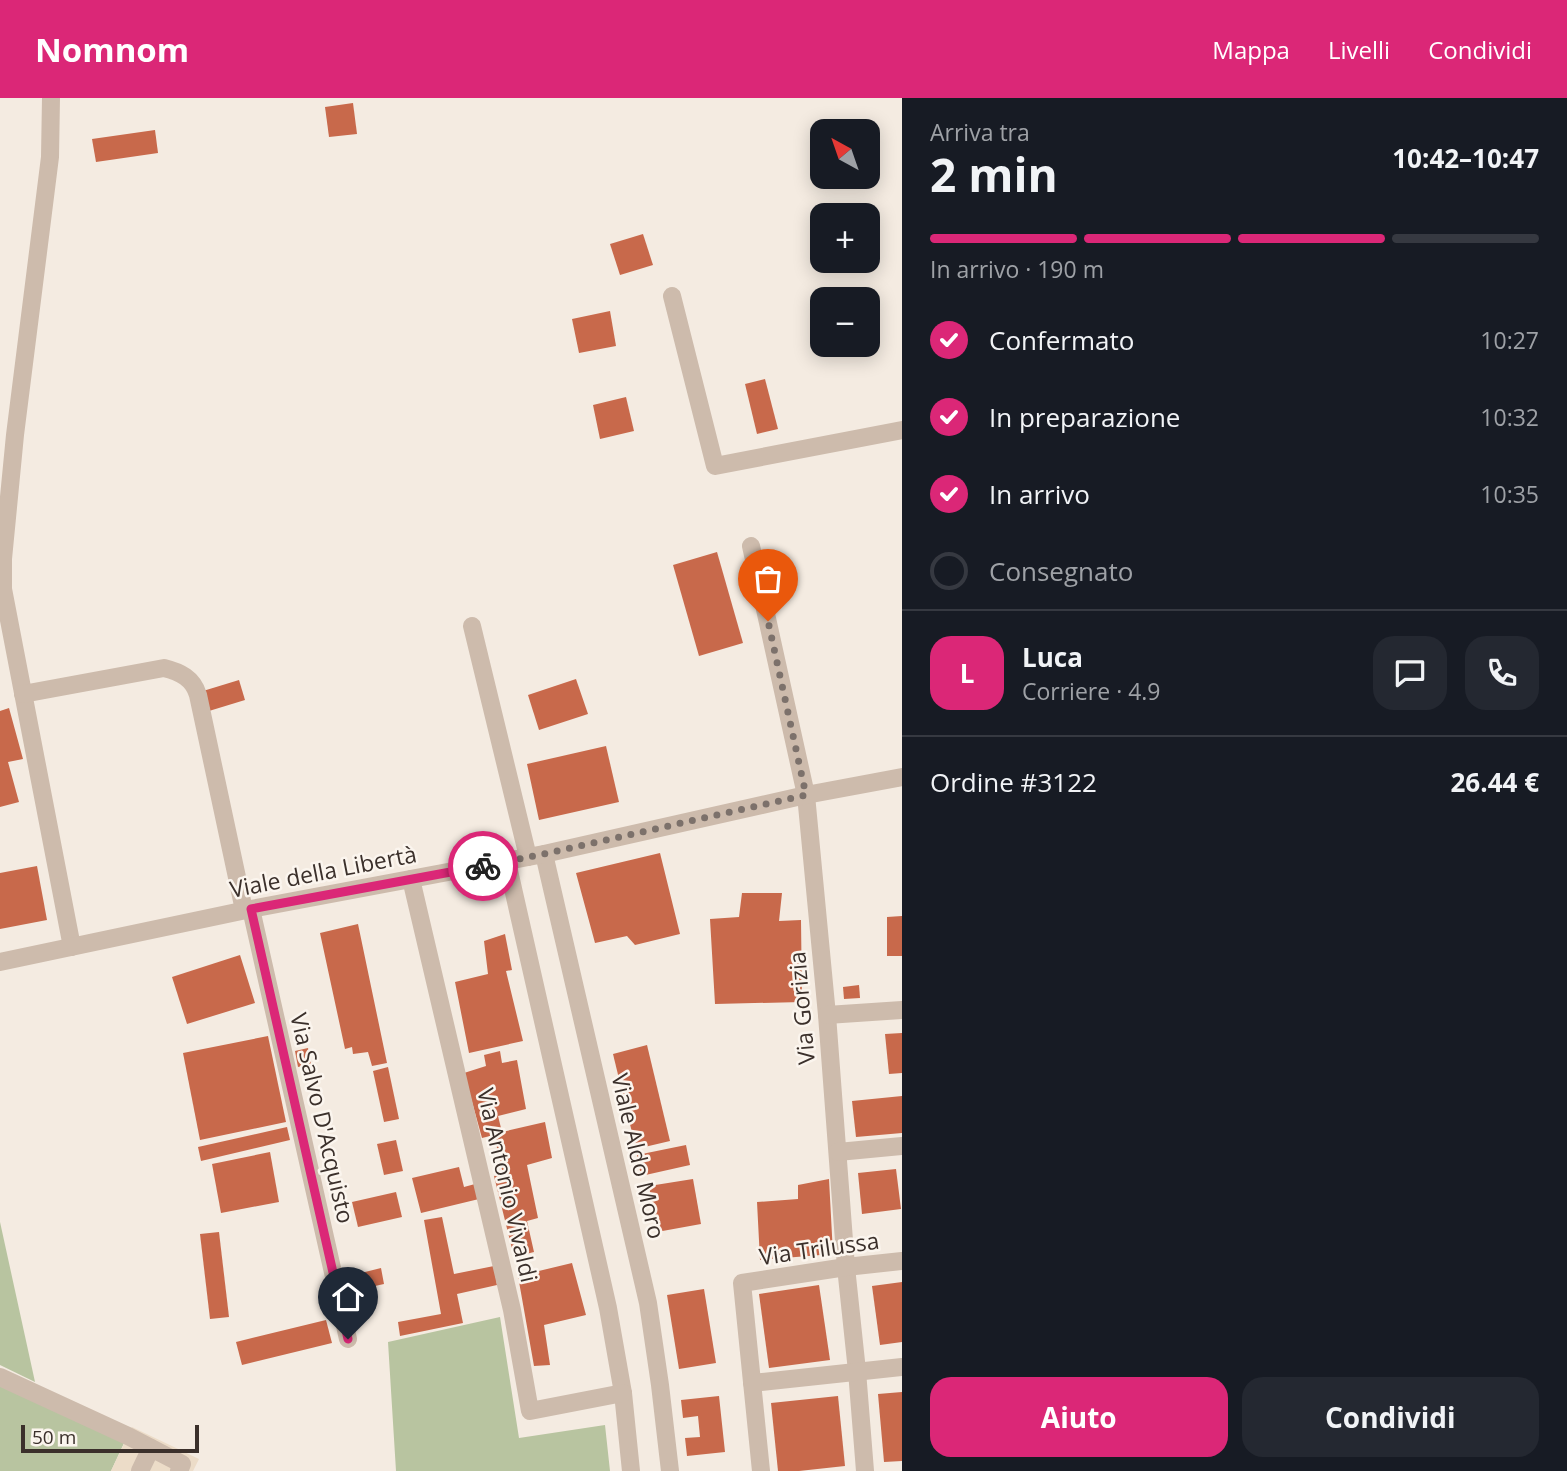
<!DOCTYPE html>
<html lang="it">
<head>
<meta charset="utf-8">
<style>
	body { margin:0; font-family:"Open Sans",sans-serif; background:#242831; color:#f1f3f6; height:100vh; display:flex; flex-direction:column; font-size:26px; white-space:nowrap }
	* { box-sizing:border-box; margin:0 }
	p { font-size:23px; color:#9ea1a6 }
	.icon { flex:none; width:38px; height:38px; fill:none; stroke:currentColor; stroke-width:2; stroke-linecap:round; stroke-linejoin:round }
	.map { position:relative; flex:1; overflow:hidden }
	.drawer { display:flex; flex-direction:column; background:#171b24; width:665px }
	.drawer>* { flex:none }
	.needle { width:46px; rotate:320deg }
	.fabs { position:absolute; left:810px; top:21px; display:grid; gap:14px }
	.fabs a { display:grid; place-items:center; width:70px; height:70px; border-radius:14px; background:#171b24; box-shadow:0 4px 18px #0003; font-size:35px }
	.scale { position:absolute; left:21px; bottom:18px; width:178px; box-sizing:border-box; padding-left:7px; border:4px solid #3b302b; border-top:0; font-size:19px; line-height:24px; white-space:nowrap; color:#3b302b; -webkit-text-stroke:5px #fbf5ee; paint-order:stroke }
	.pin { position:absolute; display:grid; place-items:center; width:60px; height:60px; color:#fff; margin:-72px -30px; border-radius:50% 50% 50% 0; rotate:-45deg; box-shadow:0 0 7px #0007 }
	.pin .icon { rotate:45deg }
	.courier { position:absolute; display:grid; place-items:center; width:70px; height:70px; margin:-35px; border:5px solid #db2777; border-radius:50%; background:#fff; color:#222; box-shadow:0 2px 9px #0007 }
	.head em { font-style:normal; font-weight:700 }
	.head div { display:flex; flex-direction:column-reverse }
	.head { display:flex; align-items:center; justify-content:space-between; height:119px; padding:0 28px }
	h1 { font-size:46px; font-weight:700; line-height:52px }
	.bar { display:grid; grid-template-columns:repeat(4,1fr); gap:10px 7px; align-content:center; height:84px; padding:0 28px }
	.bar i { height:9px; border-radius:5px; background:#363941 }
	.bar .current { background:#db2777 }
	.bar p { grid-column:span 4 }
	.line { display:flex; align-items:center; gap:18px; padding:0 28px; border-top:2px solid #363941 }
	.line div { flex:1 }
	.round { display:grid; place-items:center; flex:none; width:74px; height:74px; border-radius:21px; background:#242831 }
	ol { padding:0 28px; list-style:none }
	li { display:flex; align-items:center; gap:21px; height:77px }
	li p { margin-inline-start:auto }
	li .icon { padding:7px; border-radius:50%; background:#db2777; color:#fff; stroke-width:4 }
	li:last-child { color:#9ea1a6 }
	li i { width:38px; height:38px; border:4px solid #363941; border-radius:50% }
	.action { display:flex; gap:14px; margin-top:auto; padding:14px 28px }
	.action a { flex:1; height:80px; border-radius:21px; background:#db2777; color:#fff; font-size:28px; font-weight:700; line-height:80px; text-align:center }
	.action a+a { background:#242831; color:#f1f3f6 }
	header { display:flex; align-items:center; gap:42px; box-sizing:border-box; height:98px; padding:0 35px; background:#db2777; color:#fff }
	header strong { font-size:33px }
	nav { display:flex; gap:38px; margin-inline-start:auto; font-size:24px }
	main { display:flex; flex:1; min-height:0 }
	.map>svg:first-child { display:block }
	.green { fill:#b8c4a0 }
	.plaza { fill:#ecdcc8 }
	.building { fill:#c8694b }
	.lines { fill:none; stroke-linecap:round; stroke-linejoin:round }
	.minor { stroke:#cdbbac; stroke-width:18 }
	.done { stroke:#7c716b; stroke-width:7; stroke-dasharray:0 12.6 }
	.route { stroke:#db2777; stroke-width:9 }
	.labels { text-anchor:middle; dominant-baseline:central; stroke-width:5; stroke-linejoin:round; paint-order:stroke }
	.street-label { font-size:23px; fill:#3b302b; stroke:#fbf5ee }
</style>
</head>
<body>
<header>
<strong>Nomnom</strong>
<nav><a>Mappa</a><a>Livelli</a><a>Condividi</a></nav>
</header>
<main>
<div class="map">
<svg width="902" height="1373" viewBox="0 0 902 1373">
	<rect width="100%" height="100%" fill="#f4ebe1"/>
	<g class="green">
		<polygon points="0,1124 35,1284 0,1267"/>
		<polygon points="500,1219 519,1340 605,1327 610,1373 396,1373 388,1244"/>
		<polygon points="0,1287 124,1345 111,1373 0,1373"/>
	</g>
	<polygon class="plaza" points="132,1329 199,1361 193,1373 111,1373"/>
	<g class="building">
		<polygon points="353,5 357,36 329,39 325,9"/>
		<polygon points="155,32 158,55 96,64 92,41"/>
		<polygon points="643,136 653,167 620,177 610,146"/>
		<polygon points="610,213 616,248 579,255 572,221"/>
		<polygon points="765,281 778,331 757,336 745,286"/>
		<polygon points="626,299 634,333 600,341 593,307"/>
		<polygon points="717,454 743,545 699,558 673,467"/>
		<polygon points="576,581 588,616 539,632 528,597"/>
		<polygon points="239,582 245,602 209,613 203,593"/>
		<polygon points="9,610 23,661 8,664 19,704 0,709 0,613"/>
		<polygon points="606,648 619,704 539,722 527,666"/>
		<polygon points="660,755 680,836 635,847 627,838 595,845 576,775"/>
		<polygon points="37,768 47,822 0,831 0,775"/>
		<polygon points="742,795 782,795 779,823 801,822 802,904 715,906 710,821 739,819"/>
		<polygon points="902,818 902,858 887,858 887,819"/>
		<polygon points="358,826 387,965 372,968 368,954 353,956 352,949 345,951 320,835"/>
		<polygon points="505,836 512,872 506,873 523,943 469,955 455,884 488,876 484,843"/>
		<polygon points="240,857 255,905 187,926 172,879"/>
		<polygon points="859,887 860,900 844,901 843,889"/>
		<polygon points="902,935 902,975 889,976 885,936"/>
		<polygon points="268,938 286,1024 200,1042 183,955"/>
		<polygon points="647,947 670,1043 636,1051 613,956"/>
		<polygon points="308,950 311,966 298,969 295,953"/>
		<polygon points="500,953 502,965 517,962 526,1011 498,1018 502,1034 545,1024 552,1060 527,1067 538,1120 527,1123 534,1154 514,1159 494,1078 503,1076 494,1037 482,1040 464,975 486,968 484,957"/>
		<polygon points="388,969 399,1021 384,1024 373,973"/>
		<polygon points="902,998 902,1035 856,1039 852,1003"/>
		<polygon points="287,1029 290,1042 201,1063 198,1049"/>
		<polygon points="396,1042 403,1073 384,1077 377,1046"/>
		<polygon points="686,1047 690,1067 641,1078 637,1057"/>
		<polygon points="270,1054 279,1104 221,1115 212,1066"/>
		<polygon points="459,1069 464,1089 475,1086 479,1101 421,1115 412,1080"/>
		<polygon points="896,1071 901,1111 862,1116 858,1075"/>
		<polygon points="693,1081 701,1126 657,1134 649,1088"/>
		<polygon points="829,1081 833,1156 760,1162 757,1104 798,1101 798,1087"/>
		<polygon points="396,1094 402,1119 358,1129 352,1104"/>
		<polygon points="442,1119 454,1176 494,1168 497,1187 457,1196 463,1225 400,1238 398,1224 441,1216 424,1122"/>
		<polygon points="219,1134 229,1219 210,1221 200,1136"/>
		<polygon points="572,1165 586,1217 544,1227 550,1267 534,1268 518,1178"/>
		<polygon points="381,1170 384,1186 348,1194 345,1179"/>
		<polygon points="902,1184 902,1244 880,1247 872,1188"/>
		<polygon points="819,1187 830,1262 769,1270 759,1196"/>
		<polygon points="704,1191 716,1265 679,1271 667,1197"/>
		<polygon points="326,1222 332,1245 242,1267 236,1244"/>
		<polygon points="902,1294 902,1363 884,1364 878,1296"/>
		<polygon points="719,1298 725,1354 687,1358 685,1340 700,1339 698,1318 683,1320 681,1302"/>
		<polygon points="838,1298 845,1368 799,1373 778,1373 771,1305"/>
	</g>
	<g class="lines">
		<g class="minor">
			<polyline points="51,0 50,59 15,337 3,461 3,491 72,849"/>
			<polyline points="672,198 715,368 902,332"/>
			<polyline points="751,448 806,697 827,917 846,1169 857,1273 865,1373"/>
			<polyline points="472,528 528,759"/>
			<path d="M23,596L164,570C180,574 193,580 198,597L244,812"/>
			<polyline points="544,756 648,1205 660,1287 670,1373"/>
			<polyline points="507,764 608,1210 623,1295 631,1373"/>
			<polyline points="411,781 512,1212 530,1313 623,1295"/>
			<polyline points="251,811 348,1241"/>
			<polyline points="0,864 251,811 544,756 806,697 902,679"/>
			<polyline points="827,917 902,912"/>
			<polyline points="838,1054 902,1048"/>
			<polyline points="0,1279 128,1338 182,1366 179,1373"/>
			<polyline points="752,1285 902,1269"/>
			<polyline points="140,1373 151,1350"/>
			<polyline points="761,1373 742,1185 846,1169 902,1163"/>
		</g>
	</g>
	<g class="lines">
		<polyline class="done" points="483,768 544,756 806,697 768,523"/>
		<polyline class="route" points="348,1241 251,811 483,768"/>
	</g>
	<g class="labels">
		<g class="street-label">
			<text transform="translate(323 773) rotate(-11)">Viale della Libertà</text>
			<text transform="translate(801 910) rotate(-95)">Via Gorizia</text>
			<text transform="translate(323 1020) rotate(77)">Via Salvo D'Acquisto</text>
			<text transform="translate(639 1058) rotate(77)">Viale Aldo Moro</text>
			<text transform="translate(508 1087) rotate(77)">Via Antonio Vivaldi</text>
			<text transform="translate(819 1150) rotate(-8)">Via Trilussa</text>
		</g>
	</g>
</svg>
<div class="fabs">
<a><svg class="needle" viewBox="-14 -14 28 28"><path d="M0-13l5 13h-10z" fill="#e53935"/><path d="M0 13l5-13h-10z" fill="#9ea1a6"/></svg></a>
<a>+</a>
<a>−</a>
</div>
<div class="scale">50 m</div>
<div class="pin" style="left:768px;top:523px;background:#ea580c"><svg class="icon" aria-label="bag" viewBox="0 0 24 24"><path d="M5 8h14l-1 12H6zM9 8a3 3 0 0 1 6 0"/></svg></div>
<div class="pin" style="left:348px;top:1241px;background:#1f2937"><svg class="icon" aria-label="home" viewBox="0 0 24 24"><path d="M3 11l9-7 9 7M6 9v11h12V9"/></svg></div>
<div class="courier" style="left:483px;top:768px"><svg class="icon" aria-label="bike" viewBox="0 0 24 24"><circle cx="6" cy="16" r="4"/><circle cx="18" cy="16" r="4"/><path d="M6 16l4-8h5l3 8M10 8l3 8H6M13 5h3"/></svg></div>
</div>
<section class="drawer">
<div class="head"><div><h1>2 min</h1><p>Arriva tra</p></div><em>10:42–10:47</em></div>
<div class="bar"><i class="current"></i><i class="current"></i><i class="current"></i><i></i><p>In arrivo · 190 m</p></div>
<ol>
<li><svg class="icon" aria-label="check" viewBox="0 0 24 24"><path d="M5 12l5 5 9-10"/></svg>Confermato<p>10:27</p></li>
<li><svg class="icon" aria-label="check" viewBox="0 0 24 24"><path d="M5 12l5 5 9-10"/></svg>In preparazione<p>10:32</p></li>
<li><svg class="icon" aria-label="check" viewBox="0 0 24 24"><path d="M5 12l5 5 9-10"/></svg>In arrivo<p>10:35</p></li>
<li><i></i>Consegnato</li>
</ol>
<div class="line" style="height:126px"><b class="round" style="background:#db2777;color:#fff">L</b><div><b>Luca</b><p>Corriere · 4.9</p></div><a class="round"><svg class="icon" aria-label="chat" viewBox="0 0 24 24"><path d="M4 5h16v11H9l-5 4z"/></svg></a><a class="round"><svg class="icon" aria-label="phone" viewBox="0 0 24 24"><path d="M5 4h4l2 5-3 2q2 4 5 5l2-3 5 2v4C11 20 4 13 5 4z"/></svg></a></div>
<div class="line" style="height:91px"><div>Ordine #3122</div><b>26.44 €</b></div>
<div class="action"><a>Aiuto</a><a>Condividi</a></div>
</section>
</main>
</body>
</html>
